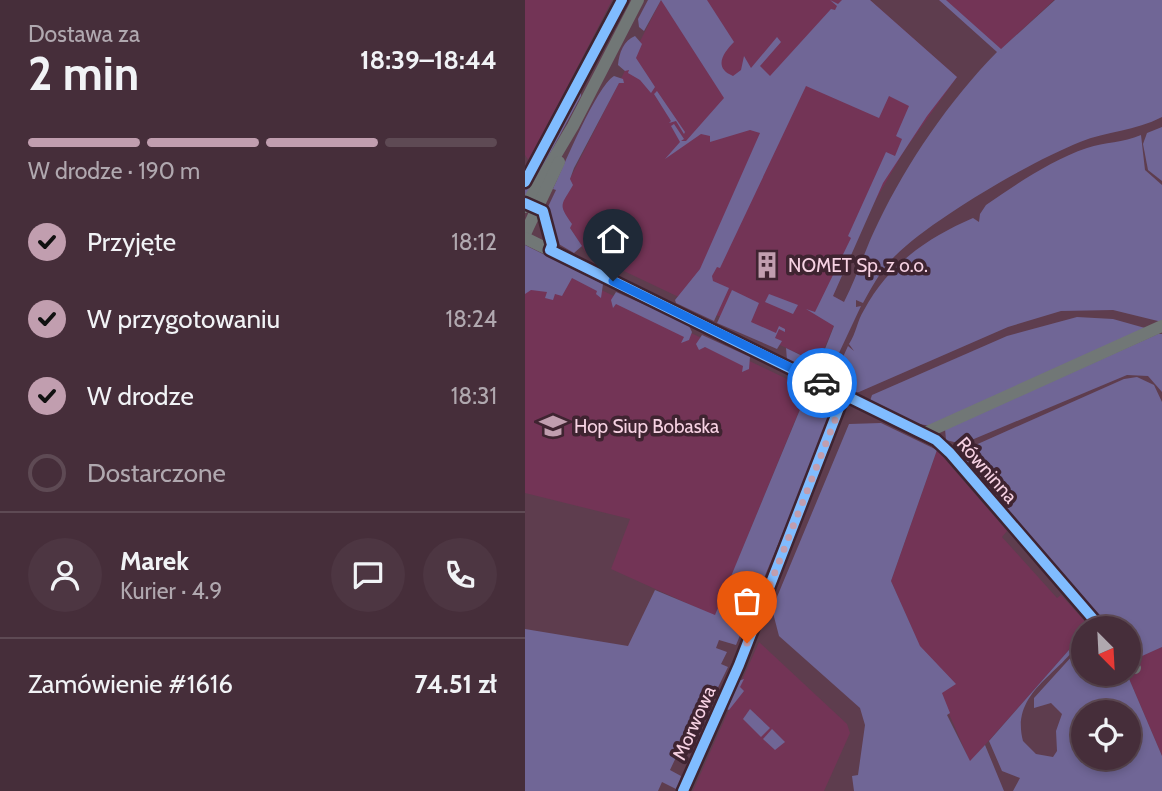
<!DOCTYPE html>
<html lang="pl">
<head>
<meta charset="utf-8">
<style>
	body { margin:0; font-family:Cabin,sans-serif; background:#4d3642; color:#f1f3f6; height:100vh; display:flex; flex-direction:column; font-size:26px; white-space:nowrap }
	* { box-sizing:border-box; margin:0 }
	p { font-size:23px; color:#b0a8af }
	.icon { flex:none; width:38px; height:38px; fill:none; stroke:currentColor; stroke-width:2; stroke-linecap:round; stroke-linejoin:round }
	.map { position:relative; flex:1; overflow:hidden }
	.sheet { display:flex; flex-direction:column; background:#462e3a; width:525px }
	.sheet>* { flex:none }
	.needle { width:46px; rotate:156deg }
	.fabs { position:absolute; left:546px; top:616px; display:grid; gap:14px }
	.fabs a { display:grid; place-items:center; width:70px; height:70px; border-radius:50%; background:#462e3a; box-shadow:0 4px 10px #0003,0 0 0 2px #5e4a54; font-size:35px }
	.pin { position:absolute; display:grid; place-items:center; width:60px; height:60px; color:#fff; margin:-72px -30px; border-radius:50% 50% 50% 0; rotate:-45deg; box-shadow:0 0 7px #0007 }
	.pin .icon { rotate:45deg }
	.courier { position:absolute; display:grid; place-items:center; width:70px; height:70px; margin:-35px; border:5px solid #1a73e8; border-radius:50%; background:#fff; color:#222; box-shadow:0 2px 9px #0007 }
	.overview em { font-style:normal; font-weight:800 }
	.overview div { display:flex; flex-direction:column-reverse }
	.overview { display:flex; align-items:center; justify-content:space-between; height:119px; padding:0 28px }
	h1 { font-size:46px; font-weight:800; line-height:52px }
	.bar { display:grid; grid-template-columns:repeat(4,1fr); gap:10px 7px; align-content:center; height:84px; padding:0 28px }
	.bar i { height:9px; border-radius:5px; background:#5e4a54 }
	.bar .on { background:#c19eaf }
	.bar p { grid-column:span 4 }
	.line { display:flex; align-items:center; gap:18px; padding:0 28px; border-top:2px solid #5e4a54 }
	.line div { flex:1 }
	.round { display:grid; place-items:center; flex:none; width:74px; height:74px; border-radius:37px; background:#4d3642 }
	ol { padding:0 28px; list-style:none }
	li { display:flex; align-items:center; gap:21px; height:77px }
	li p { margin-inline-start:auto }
	li .icon { padding:7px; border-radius:50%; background:#c19eaf; color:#111; stroke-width:4 }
	li:last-child { color:#b0a8af }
	li i { width:38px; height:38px; border:4px solid #5e4a54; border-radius:50% }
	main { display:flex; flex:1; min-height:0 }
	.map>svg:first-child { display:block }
	.built { fill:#733456 }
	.green { fill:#706696; fill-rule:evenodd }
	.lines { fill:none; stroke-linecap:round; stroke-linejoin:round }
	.minor { stroke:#717776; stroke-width:12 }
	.cycleway-casing { stroke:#3f2431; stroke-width:15 }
	.cycleway { stroke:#80bcff; stroke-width:10 }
	.done { stroke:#c19eaf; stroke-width:7; stroke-dasharray:0 12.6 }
	.route { stroke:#1a73e8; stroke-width:9 }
	.labels { text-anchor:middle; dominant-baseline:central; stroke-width:7; stroke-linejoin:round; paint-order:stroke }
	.poi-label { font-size:19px; fill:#f7d2e3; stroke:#3f2431; text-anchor:start }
	.street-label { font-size:19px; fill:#f7d2e3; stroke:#3f2431 }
</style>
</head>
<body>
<main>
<section class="sheet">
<div class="overview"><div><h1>2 min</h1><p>Dostawa za</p></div><em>18:39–18:44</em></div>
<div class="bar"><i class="on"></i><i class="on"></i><i class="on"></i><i></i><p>W drodze · 190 m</p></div>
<ol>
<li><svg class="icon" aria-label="check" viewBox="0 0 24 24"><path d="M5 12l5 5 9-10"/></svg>Przyjęte<p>18:12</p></li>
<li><svg class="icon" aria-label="check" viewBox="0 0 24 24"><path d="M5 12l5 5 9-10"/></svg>W przygotowaniu<p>18:24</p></li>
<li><svg class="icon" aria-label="check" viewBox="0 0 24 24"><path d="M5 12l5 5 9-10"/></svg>W drodze<p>18:31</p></li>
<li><i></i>Dostarczone</li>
</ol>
<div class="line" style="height:126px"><a class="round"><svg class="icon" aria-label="person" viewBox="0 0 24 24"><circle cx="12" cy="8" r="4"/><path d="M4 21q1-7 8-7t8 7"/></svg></a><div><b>Marek</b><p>Kurier · 4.9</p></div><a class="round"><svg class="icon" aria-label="chat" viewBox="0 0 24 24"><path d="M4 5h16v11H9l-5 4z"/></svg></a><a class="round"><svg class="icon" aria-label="phone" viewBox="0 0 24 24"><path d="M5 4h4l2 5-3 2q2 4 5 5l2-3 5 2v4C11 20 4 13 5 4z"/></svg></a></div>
<div class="line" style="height:91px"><div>Zamówienie #1616</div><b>74.51 zł</b></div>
</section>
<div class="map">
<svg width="637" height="791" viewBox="0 0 637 791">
	<rect width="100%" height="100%" fill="#5e3d4e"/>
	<g class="built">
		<polygon points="0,0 87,0 4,161 0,155"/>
		<polygon points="136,0 345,0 432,77 379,151 343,213 308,296 319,302 293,363 61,253 31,206"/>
		<polygon points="414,0 529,0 473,52"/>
		<polygon points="43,274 283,389 190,616 86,569 105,519 0,493 0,288"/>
		<polygon points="412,450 482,531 477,537 532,598 536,595 565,627 558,628 558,634 445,762 366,581"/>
		<polygon points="234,642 322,724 325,733 299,791 168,791"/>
		<polygon points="637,647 637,756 602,674 604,661"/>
	</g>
	<g class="green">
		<path d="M123,0H182L209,42C198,53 188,68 208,76L216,70L219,56L226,68L252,37L256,42L235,66L245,76L306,9L310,10L312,6L305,0L313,4L317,0H345L432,77L402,116L358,183L308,296L319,302C332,277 340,249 353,223C383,161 424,101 472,52L414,0H421L476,49L530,0H637V117C610,131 582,131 555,142C505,162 405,220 368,258C355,271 347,287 338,303L331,300V307L336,306L306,370L301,376L295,377L262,360L261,348L294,364L309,326L281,309L290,312L326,238L323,236L361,152L370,156L377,139L371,136L384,106L364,96L354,118L281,86L195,268L192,267L187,276L188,281L204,288L189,321L151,303L150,300L175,269L235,133L225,130L185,142V136L176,134L140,159L155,142L146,126L149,124L159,139L156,141H161L199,98L136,0L119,31L114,27L113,19Z"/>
		<path d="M110,36L117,44L111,58L130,87L126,93L115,80L103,73L104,70L100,71L93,65C94,53 99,40 110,36Z"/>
		<path d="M89,76L98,79L99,83H94L49,168L45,179L48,185C37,205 32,203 47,224L45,228L57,246L49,253L27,240L21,211L31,190L28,189C39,166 71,87 89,76Z"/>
		<polygon points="56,85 56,96 0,200 0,187"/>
		<polygon points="132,91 160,132 159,134 151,121 144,123 146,121 129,94"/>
		<polygon points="637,127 637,181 623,170 618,144 622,133"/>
		<path d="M616,135L620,170L637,185V322L588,310L536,311L483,327L334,392L326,393L314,387L312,381L317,377L313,368L323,346L329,351L324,344C331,334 332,321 339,310C363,265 402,238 448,218L454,222L455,214L461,205C492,184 526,160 562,148C580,142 598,143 616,135Z"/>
		<polygon points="0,245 78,284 76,298 71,294 72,291 47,278 37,296 30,294 28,300 20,298 22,292 6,290 0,294"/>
		<polygon points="207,290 234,303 226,322 251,333 254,326 260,329 260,332 254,329 250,338 257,341 252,349 192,323"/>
		<polygon points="91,292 163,324 167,332 164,340 156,343 159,337 91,304 88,308 86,300"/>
		<polygon points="244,294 273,305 268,314 240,302"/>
		<polygon points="552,317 588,319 620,328 405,426 389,423 345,401 347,395 482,336"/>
		<polygon points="633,334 637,334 637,392 623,376 602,375 437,444 421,440 420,429"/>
		<polygon points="177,335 225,357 224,369 217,372 218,366 180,347 174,350 171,344"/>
		<polygon points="612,377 629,385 637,402 637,647 606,661 604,628 578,628 435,457 446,447 599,379"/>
		<polygon points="295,390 307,396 308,413 211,645 194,640 191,648 202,652 196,664 203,667 176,722 169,720 161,736 167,739 160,747 161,754 154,751 145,770 156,776 153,790 137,782 133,791 0,791 0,629 103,646 130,590 190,615 281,395"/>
		<polygon points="356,423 412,450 366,581 395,646 431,684 417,693 425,713 422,715 445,761 460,745 479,791 329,791 327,776 333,775 340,725 335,708 254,636 247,609 324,424"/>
		<path d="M558,634C543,672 484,689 498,741L511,754L528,757L532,751L531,731L537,714L526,703L509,708V698L558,644V674H602L637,756V791H488L495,778L477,771L464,741ZM604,712V758H558V712Z"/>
		<polygon points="219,679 215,687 219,691 204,710 201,709 213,681"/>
		<polygon points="225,709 245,728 236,737 218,719"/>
		<polygon points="247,729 260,742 250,750 238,739"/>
	</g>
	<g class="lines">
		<g class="minor">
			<polyline points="0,207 48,126 113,0"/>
			<polyline points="0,234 34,162"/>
			<polyline points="0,238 411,440 425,453 576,628"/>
			<polyline points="400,433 637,326"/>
			<polyline points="604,660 610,668"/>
			<polyline points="158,791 214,665 319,395"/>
		</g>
		<defs>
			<g id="cycleway">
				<polyline points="0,182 97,0"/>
				<polyline points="0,203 18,211 27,245 25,250 411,440 425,453 576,628"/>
				<polyline points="158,791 214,665 319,395"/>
			</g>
		</defs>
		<use href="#cycleway" class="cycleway-casing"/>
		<use href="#cycleway" class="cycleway"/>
	</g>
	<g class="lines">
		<polyline class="done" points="222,643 320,395 297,383"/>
		<polyline class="route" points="88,281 297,383"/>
	</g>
	<defs>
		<symbol id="building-bare" viewBox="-9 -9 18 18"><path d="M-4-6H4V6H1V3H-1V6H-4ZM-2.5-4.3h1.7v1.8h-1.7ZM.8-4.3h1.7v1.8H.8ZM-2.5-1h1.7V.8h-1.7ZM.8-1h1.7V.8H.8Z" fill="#c19eaf" stroke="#3f2431" stroke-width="2.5" paint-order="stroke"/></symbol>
		<symbol id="school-bare" viewBox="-9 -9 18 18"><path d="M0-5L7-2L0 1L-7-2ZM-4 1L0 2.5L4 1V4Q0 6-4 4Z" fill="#c19eaf" stroke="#3f2431" stroke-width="2.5" paint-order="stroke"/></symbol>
	</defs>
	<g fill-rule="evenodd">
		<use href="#building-bare" x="223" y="246" width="38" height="38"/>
		<use href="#school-bare" x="9" y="407" width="38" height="38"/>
	</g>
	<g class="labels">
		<g class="poi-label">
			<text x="263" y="265">NOMET Sp. z o.o.</text>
			<text x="49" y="426">Hop Siup Bobaska</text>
		</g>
		<g class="street-label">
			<text transform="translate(462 470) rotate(49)">Równinna</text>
			<text transform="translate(169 723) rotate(-66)">Morwowa</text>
		</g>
	</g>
</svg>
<div class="fabs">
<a><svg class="needle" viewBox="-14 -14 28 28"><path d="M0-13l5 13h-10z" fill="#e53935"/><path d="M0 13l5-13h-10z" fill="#b0a8af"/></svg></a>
<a><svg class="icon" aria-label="locate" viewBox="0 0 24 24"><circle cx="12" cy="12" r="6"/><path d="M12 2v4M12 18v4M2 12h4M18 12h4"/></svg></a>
</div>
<div class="pin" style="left:222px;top:643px;background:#ea580c"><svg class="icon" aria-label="bag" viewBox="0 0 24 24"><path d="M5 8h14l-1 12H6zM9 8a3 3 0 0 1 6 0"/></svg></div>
<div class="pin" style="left:88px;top:281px;background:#1f2937"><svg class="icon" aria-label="home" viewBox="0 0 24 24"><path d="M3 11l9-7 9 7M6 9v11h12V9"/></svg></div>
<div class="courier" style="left:297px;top:383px"><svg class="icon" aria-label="car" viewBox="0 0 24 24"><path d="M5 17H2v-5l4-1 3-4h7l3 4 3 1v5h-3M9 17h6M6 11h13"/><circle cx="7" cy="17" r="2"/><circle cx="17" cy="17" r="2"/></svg></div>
</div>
</main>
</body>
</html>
